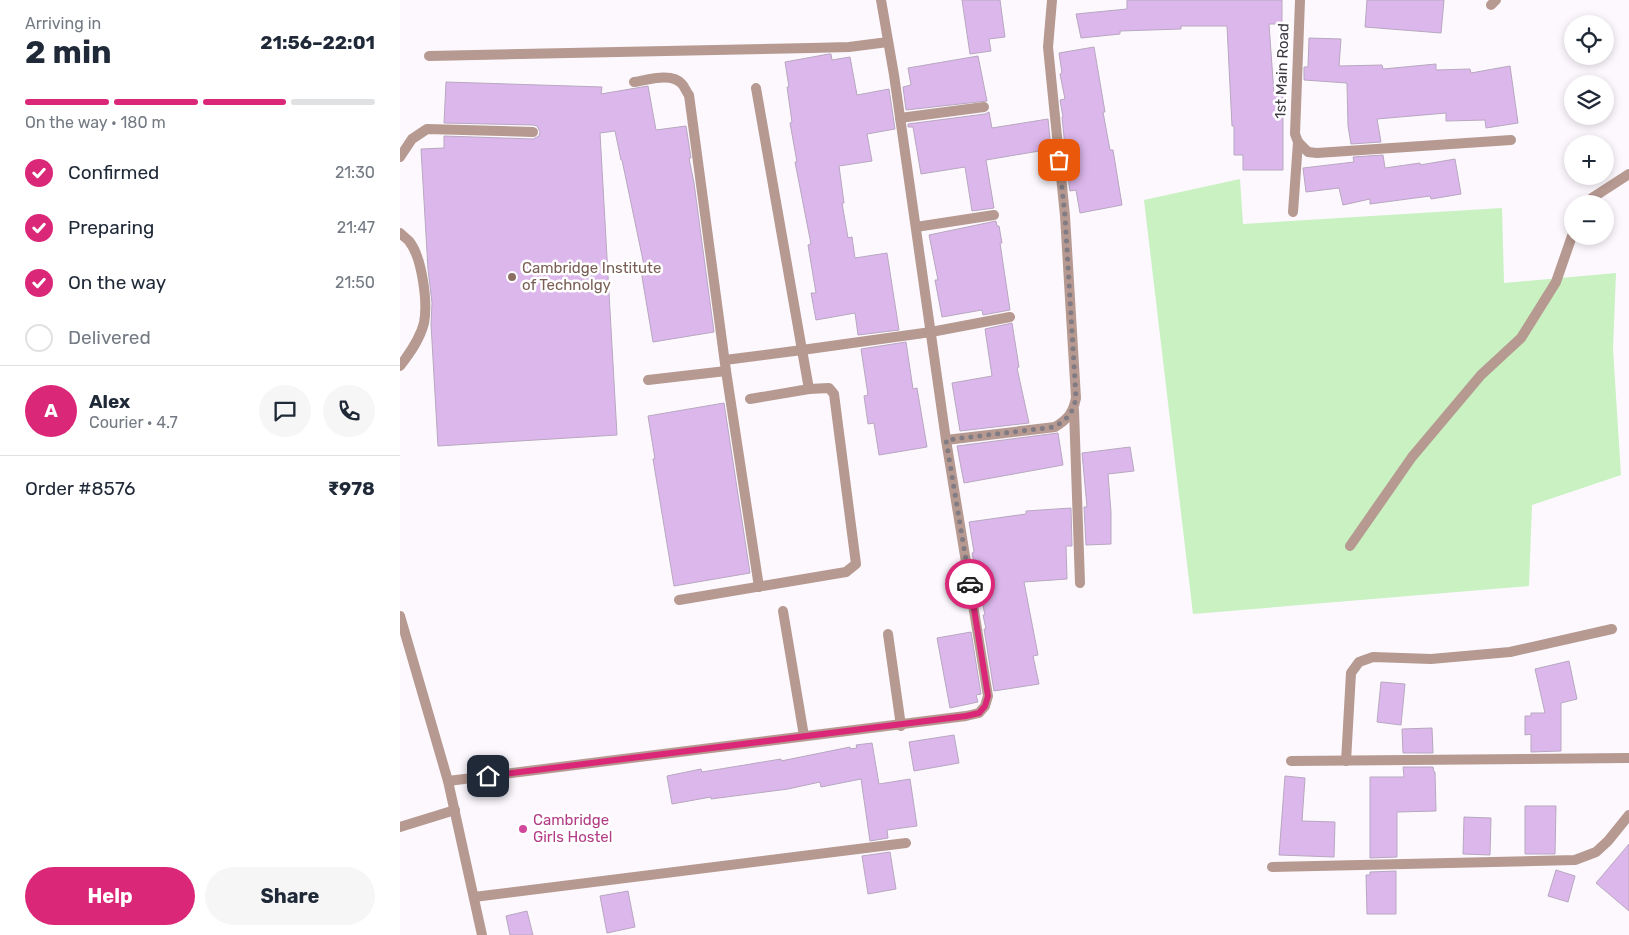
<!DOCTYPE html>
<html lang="en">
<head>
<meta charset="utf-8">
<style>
	body { margin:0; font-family:Rubik,sans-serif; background:#f6f6f7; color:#1f2937; height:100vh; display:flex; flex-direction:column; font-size:19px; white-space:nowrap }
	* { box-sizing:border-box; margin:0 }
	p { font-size:16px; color:#747a83 }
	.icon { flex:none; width:28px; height:28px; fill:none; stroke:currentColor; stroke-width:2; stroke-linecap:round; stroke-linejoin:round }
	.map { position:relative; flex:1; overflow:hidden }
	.panel { display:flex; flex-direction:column; background:#fff; width:400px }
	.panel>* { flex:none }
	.buttons { position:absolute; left:1164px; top:15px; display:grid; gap:10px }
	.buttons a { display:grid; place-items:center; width:50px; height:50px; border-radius:50%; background:#fff; box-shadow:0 2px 8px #0003; font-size:25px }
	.pin { position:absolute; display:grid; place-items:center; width:42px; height:42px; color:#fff; margin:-21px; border-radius:10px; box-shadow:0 2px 8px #0006 }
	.courier { position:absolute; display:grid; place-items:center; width:50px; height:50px; margin:-25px; border:4px solid #db2777; border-radius:50%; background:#fff; color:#222; box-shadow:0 1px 6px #0007 }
	.head em { font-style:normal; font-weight:700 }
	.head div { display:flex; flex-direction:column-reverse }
	.head { display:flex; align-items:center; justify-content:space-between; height:85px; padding:0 25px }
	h1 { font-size:32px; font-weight:700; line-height:38px }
	.bar { display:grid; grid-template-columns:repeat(4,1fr); gap:8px 5px; align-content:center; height:60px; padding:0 25px }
	.bar i { height:6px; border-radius:4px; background:#e0e1e3 }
	.bar .active { background:#db2777 }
	.bar p { grid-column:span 4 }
	.line { display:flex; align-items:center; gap:12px; padding:0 25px; border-top:1px solid #e0e1e3 }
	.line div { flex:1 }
	.round { display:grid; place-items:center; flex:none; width:52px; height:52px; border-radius:26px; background:#f6f6f7 }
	ol { padding:0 25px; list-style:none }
	li { display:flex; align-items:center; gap:15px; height:55px }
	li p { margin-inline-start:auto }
	li .icon { padding:5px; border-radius:50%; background:#db2777; color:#fff; stroke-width:4 }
	li:last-child { color:#747a83 }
	li i { width:28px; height:28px; border:2px solid #e0e1e3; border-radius:50% }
	.cta { display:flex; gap:10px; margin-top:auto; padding:10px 25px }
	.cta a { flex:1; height:58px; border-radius:30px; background:#db2777; color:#fff; font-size:20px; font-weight:700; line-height:58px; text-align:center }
	.cta a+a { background:#f6f6f7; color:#1f2937 }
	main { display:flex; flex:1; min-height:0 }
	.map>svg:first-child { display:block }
	.green { fill:#c9f1c1 }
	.building { fill:#dcb7ec; stroke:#b8a7c0 }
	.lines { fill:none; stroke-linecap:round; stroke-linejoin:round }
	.lane { stroke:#b69990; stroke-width:10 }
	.street { stroke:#b69990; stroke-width:10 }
	.done { stroke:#817b84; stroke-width:5; stroke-dasharray:0 9 }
	.route { stroke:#db2777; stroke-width:6 }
	.education-dot { fill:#8d6e63; stroke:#fff; stroke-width:2 }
	.hotel-dot { fill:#d1479c; stroke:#fff; stroke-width:2 }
	.labels { text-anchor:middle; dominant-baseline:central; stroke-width:5; stroke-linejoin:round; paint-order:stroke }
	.street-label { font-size:15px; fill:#3f3842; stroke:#fff }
	.education-label { font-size:15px; fill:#785e54; stroke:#fff; text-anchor:start }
	.hotel-label { font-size:15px; fill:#b23c85; stroke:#fff; text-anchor:start }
</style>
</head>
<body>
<main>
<section class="panel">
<div class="head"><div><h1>2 min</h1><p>Arriving in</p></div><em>21:56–22:01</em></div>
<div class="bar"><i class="active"></i><i class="active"></i><i class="active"></i><i></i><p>On the way · 180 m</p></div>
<ol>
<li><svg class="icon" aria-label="check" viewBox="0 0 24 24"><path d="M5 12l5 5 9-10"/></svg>Confirmed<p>21:30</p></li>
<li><svg class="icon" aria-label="check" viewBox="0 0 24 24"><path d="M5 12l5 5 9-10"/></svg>Preparing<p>21:47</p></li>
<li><svg class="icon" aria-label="check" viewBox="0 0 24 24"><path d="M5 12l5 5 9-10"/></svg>On the way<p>21:50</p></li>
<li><i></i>Delivered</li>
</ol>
<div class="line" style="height:90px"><b class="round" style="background:#db2777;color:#fff">A</b><div><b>Alex</b><p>Courier · 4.7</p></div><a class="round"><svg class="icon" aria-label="chat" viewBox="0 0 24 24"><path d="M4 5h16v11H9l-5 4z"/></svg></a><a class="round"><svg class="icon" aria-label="phone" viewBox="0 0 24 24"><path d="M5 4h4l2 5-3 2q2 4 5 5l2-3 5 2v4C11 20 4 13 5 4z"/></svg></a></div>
<div class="line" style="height:65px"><div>Order #8576</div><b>₹978</b></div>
<div class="cta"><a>Help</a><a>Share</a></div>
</section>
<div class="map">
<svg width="1229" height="935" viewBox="0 0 1229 935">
	<rect width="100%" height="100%" fill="#fcf8fe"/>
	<polygon class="green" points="840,179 843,224 1102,208 1104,283 1216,273 1213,349 1221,475 1132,505 1129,586 793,614 744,200"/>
	<g class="building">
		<polygon points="562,0 600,0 605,37 589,39 591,51 570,54"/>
		<polygon points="727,0 882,0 882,24 869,24 874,94 883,94 883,170 843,170 843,155 834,155 834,126 832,126 827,26 781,26 781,29 720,31 720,34 681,38 676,14 727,9"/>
		<polygon points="967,0 1044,0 1041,33 965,27"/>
		<polygon points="909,38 941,39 939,66 982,65 983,69 1036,64 1036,70 1070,69 1071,73 1110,66 1118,123 1086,128 1085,120 1046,121 1046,113 977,119 981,142 951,144 948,126 947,83 904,80 904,67 908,67"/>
		<polygon points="694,47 705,112 703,112 710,150 713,150 722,205 680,213 676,190 670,191 668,176 662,117 663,117 660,100 665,99 660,74 662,73 659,53"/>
		<polygon points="429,54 431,54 432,60 450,57 457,95 489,89 495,129 467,134 472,161 439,166 444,203 442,203 448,238 452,237 455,258 487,253 499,330 458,335 455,313 416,320 411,293 416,293 408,245 411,244 395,162 397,162 390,123 392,122 387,87 389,87 385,62"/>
		<polygon points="578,56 587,101 506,110 503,87 511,85 508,68"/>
		<polygon points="46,82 202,87 201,94 248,86 256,130 286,126 291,158 289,158 294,183 314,332 253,342 241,271 245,270 222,160 221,160 215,131 200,133 217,435 38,446 31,324 32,303 28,269 21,149 44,148 44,136 133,139 139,136 140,132 137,126 133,125 44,123"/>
		<polygon points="589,112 592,128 648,119 651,149 586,160 594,208 572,211 565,167 521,174 513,127 508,127 508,124 585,114"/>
		<polygon points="983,155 985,168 1020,163 1020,165 1055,159 1061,194 1031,199 1030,196 970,204 970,199 943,205 939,188 906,192 903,168 954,162 953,157"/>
		<polygon points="596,221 597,226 599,226 602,243 600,243 610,310 583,315 582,310 542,317 535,280 538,280 529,235"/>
		<polygon points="612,323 619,367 617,368 629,423 560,431 552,383 592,376 585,329"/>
		<polygon points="506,342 513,389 517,388 527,447 479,455 474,423 468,424 464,396 468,395 461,349"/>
		<polygon points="324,403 350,573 274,586 253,459 255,459 248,416"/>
		<polygon points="658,433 663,465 564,483 557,446"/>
		<polygon points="730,447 734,471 708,474 711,512 711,544 686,545 684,507 687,507 682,453"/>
		<polygon points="671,508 672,546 666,546 667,579 624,582 638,655 633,656 639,684 594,691 584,629 586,629 583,615 585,615 572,553 574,552 569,522 626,514 626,511"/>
		<polygon points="571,632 581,694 576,695 578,702 550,708 537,638"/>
		<polygon points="1169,661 1177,699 1161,703 1161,751 1131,752 1131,734 1125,735 1125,716 1131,716 1131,713 1145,713 1135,669"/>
		<polygon points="981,682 1005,684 1001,725 977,722"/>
		<polygon points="1032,728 1033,753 1003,753 1002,729"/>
		<polygon points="554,735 559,763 514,771 509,742"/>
		<polygon points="472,743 479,784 510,779 517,826 487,830 488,838 470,841 461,779 421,787 420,782 388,789 311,799 311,797 272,804 267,776 301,769 302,772 381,759 381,761 450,747 450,749 457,748 456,745"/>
		<polygon points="1003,767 1033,767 1034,772 1035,772 1036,811 997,812 997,857 970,858 970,777 1004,777"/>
		<polygon points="885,776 905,778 902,821 935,822 934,857 879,855"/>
		<polygon points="1125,806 1156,806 1155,854 1125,854"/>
		<polygon points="1064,817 1091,818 1090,855 1063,854"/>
		<polygon points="1229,844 1229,911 1196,883"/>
		<polygon points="490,852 496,889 468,894 462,856"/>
		<polygon points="1156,870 1175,876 1168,902 1148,896"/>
		<polygon points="996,871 996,914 967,914 966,875 970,875 970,872"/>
		<polygon points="228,891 235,927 207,933 200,896"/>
		<polygon points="127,911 133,935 110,935 106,916"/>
	</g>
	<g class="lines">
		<g class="lane">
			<polyline points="1091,5 1096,0"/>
			<path d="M234,82C247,80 272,72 282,84C285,87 286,92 289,95L326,371L359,587"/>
			<polyline points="0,157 12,139 27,129 133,132"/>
			<polyline points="1189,204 1192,198 1229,174"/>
			<path d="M0,233C3,236 6,238 9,241C22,257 28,302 24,323C20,339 10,353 0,366"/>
			<polyline points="325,360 402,350 409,389"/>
			<polyline points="248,380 326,371"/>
			<polyline points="950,546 1012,457 1081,375 1121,338 1156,282 1172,236"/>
			<polyline points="279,600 446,572 456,564 434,394 429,388 409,389 350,399"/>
			<polyline points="0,827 55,810"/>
		</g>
		<g class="street">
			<polyline points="29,56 411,48 449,47 488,42"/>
			<polyline points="356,88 402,350 531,332 610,317"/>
			<polyline points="500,118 584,107"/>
			<polyline points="898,142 908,152 917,153 1111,140"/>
			<polyline points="893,212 898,142 895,134 900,0"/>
			<polyline points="516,227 594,215"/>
			<polyline points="674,410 680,583"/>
			<path d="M546,440L655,427C668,419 673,413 676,398L665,216L648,47L652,0"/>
			<polyline points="383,611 404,736"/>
			<polyline points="0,616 48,781 82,935"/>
			<polyline points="488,634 501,726"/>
			<polyline points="891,761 1229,758"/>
			<polyline points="946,761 951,673 959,662 973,657 1031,659 1110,652 1212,629"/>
			<polyline points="48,781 566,716 579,713 585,706 588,696 546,440 494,75 481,0"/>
			<polyline points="872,867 1175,860 1196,852 1208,841 1229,815"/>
			<polyline points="74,897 506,843"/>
		</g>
	</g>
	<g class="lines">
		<path class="done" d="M570,584L546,440L654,427C668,419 673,413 676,398L665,216L659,160"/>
		<polyline class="route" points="88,776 566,716 579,713 585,706 588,696 570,584"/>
	</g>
	<circle class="education-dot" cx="112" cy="277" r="5"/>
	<circle class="hotel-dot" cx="123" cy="829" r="5"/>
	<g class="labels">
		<g class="street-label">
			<text transform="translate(882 71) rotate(-88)">1st Main Road</text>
		</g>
		<g class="education-label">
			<text x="122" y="268">Cambridge Institute<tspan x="122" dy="17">of Technolgy</tspan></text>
		</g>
		<g class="hotel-label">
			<text x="133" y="820">Cambridge<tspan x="133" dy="17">Girls Hostel</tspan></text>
		</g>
	</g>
</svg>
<div class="buttons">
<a><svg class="icon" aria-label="locate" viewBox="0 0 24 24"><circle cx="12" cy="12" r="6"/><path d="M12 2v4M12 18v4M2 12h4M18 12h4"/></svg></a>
<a><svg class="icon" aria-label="layers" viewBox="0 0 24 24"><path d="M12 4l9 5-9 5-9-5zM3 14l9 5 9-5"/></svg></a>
<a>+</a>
<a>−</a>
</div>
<div class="pin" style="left:659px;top:160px;background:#ea580c"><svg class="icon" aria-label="bag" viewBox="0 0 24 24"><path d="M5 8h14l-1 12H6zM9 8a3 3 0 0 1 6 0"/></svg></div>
<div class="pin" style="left:88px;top:776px;background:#1f2937"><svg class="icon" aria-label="home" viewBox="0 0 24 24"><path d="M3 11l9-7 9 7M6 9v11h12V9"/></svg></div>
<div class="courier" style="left:570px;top:584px"><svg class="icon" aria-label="car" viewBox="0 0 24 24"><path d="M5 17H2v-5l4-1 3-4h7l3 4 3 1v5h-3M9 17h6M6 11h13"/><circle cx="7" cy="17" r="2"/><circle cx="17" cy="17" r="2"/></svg></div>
</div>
</main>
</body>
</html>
